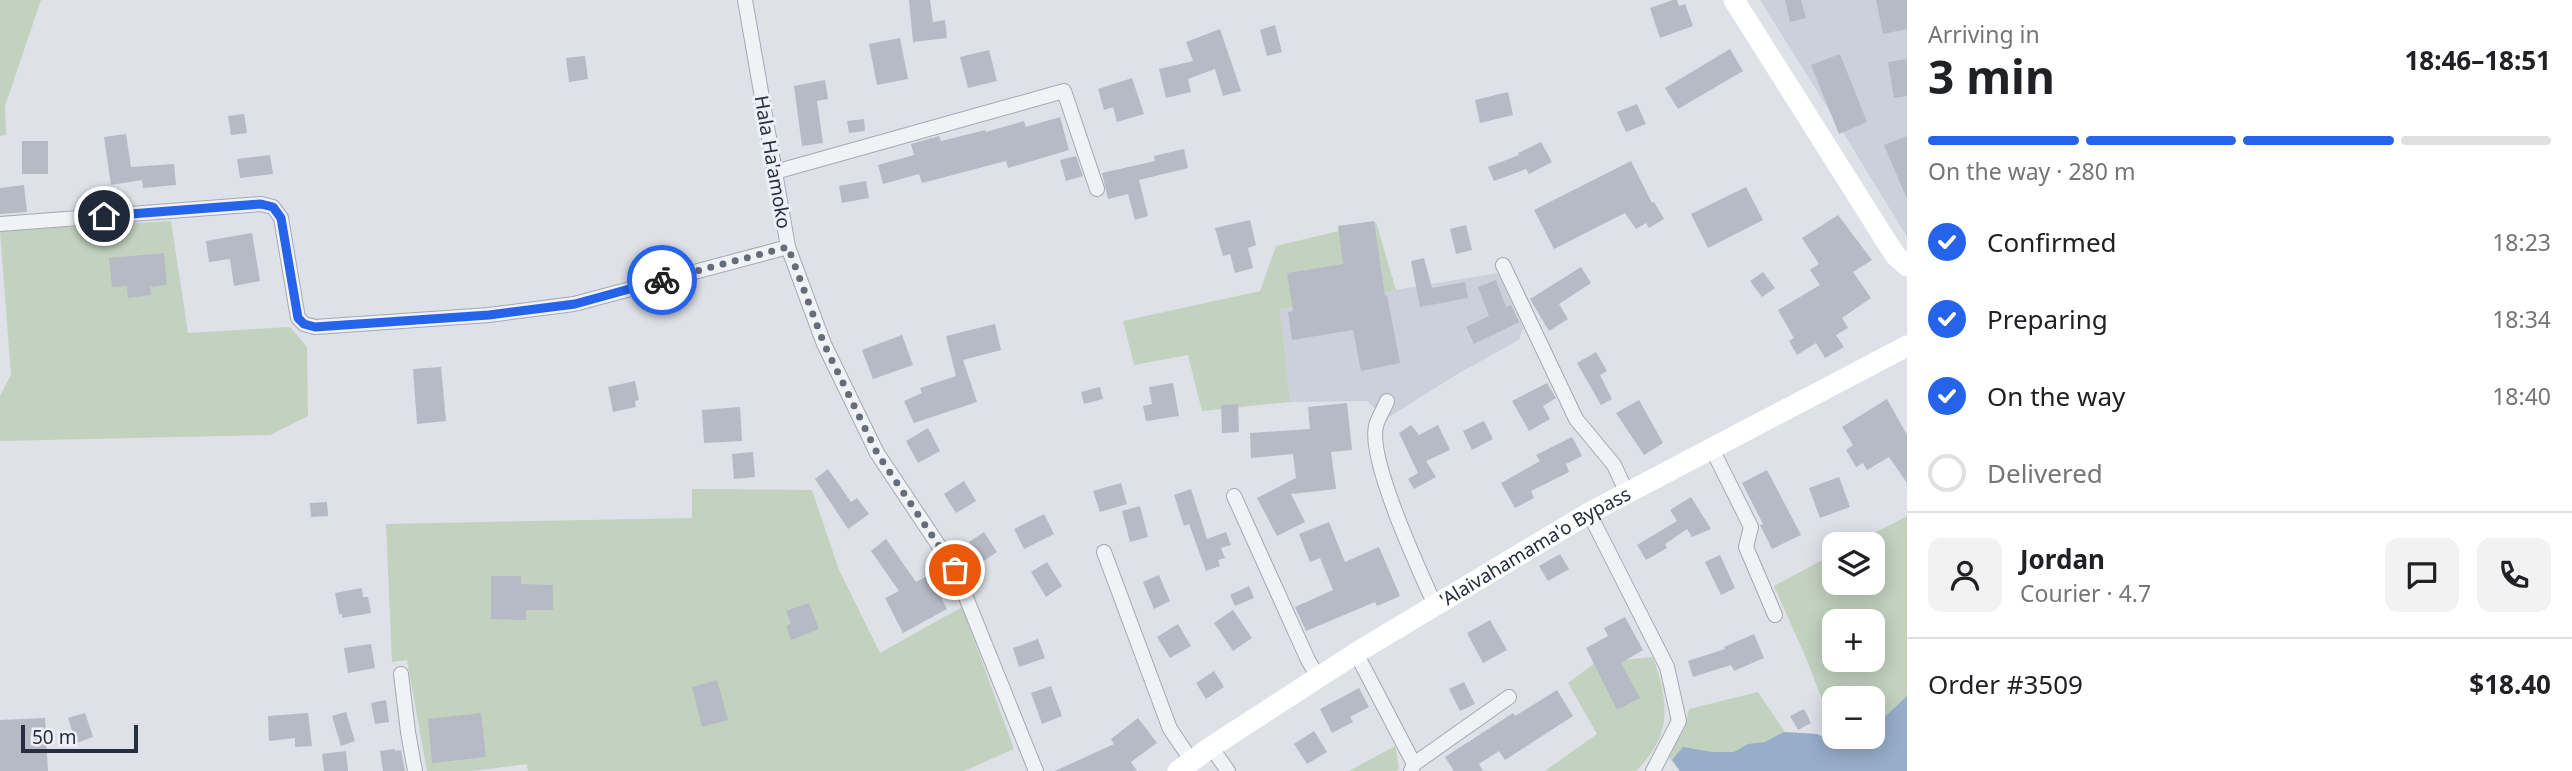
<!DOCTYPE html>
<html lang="en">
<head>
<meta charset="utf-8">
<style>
	body { margin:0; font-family:"Noto Sans",sans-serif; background:#f2f2f2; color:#202124; height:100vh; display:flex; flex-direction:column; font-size:26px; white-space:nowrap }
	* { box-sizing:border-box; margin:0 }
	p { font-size:23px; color:#757577 }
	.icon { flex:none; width:38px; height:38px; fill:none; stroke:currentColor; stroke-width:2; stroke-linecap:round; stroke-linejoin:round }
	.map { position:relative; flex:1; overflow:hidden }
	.drawer { display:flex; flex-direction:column; background:#fff; width:665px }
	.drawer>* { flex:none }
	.tools { position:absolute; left:1822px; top:532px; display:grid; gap:14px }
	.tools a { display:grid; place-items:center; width:63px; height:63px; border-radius:14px; background:#fff; box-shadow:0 4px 18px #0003; font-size:35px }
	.scale { position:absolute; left:21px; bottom:18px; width:117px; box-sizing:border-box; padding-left:7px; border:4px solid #262e3f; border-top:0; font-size:19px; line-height:24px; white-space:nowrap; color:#262e3f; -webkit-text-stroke:5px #edf0f6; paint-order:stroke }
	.pin { position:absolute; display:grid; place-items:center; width:60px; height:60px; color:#fff; margin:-30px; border:4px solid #fff; border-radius:50%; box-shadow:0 2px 7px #0007 }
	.courier { position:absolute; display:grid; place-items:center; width:70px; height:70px; margin:-35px; border:5px solid #2563eb; border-radius:50%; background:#fff; color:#222; box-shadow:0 2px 9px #0007 }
	.head em { font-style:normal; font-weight:700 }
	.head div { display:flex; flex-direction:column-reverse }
	.head { display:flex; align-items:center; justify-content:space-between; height:119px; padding:0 21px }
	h1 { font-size:46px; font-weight:700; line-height:52px }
	.bar { display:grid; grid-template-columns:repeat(4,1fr); gap:10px 7px; align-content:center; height:84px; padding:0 21px }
	.bar i { height:9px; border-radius:5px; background:#e0e0e0 }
	.bar .current { background:#2563eb }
	.bar p { grid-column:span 4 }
	.line { display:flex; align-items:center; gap:18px; padding:0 21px; border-top:2px solid #e0e0e0 }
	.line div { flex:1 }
	.round { display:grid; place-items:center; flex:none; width:74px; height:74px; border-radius:14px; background:#f2f2f2 }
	ol { padding:0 21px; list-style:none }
	li { display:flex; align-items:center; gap:21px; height:77px }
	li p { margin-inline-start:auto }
	li .icon { padding:7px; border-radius:50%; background:#2563eb; color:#fff; stroke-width:4 }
	li:last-child { color:#757577 }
	li i { width:38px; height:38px; border:4px solid #e0e0e0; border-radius:50% }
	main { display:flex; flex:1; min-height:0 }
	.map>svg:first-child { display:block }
	.built { fill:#ccd0da }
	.green { fill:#c2d2be; fill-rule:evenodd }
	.water { fill:#97adca }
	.building { fill:#b5bac5 }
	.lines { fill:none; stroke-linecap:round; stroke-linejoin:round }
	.minor-casing { stroke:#a3a8b2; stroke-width:16 }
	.minor { stroke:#f0f2f6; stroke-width:14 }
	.secondary { stroke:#fff; stroke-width:21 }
	.done { stroke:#666d7a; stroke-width:7; stroke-dasharray:0 12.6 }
	.route { stroke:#2563eb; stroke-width:9 }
	.labels { text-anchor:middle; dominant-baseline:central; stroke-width:6; stroke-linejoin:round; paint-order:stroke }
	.street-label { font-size:19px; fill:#262e3f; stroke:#edf0f6 }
</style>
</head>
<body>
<main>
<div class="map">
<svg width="1907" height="771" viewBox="0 0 1907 771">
	<rect width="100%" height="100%" fill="#dee1e8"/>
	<g class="built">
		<polygon points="1760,0 1907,0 1907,237 1844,134"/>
		<polygon points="1498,273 1523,328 1519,340 1459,373 1386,419 1367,401 1290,402 1280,309"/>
	</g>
	<g class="green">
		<polygon points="0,0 41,0 5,106 6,135 0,136"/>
		<polygon points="171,221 188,333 290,327 307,347 308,416 270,435 0,441 0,396 11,375 0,231"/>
		<polygon points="1376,222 1396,290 1280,309 1290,402 1202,411 1188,355 1134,365 1123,321 1260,291 1276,246"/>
		<polygon points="692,489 812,490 839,570 880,653 962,607 1014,749 964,771 528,771 527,764 471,771 427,771 407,660 392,662 386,524 692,518"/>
		<path d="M1907,516V729L1881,743L1680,771L1667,755L1684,730L1689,709L1758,692L1785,732L1817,734L1838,744L1836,737H1872V698H1834V731L1806,658L1774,586L1834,554V583H1872V544H1853ZM1834,621H1872V660H1834Z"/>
		<path d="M1653,657C1669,704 1673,734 1636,771H1545L1597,734L1568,683L1595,663Z"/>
		<polygon points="1395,746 1399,768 1397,771 1349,771"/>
	</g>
	<polygon class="water" points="1907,696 1907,771 1680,771 1672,760 1683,747 1712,752 1734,752 1748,744 1765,742 1784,732 1817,734 1839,744 1856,737 1872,737 1873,728"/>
	<g class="building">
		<polygon points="909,0 930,0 933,22 945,20 947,38 913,42"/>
		<polygon points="1673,0 1677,0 1679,6 1685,4 1693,26 1660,38 1650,8"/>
		<polygon points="1785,0 1801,0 1806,18 1790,22"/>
		<polygon points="1876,0 1907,0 1907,29 1883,34"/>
		<polygon points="1275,25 1282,52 1267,56 1260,30"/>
		<polygon points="1220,29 1241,91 1223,96 1215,69 1188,79 1191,92 1166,98 1159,69 1193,61 1186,42"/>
		<polygon points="900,38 908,79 877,85 869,44"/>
		<polygon points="1730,49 1743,71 1678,109 1665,88"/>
		<polygon points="989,50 997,81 968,88 960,57"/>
		<polygon points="1840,54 1867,122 1839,134 1811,65"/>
		<polygon points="585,56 588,79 569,82 566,58"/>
		<polygon points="1907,59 1907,96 1894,98 1888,62"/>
		<polygon points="1132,78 1144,114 1117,122 1113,107 1104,110 1098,89"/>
		<polygon points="825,80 828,99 817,101 823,143 802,146 794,86"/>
		<polygon points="1508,92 1513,115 1480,123 1475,100"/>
		<polygon points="1637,104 1646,124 1626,132 1617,112"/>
		<polygon points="244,114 247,133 231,135 228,116"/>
		<polygon points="1060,117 1069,150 1008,168 1006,161 922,183 919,174 883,184 878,165 914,155 911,144 939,136 941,141 985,130 986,132 1024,121 1026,127"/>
		<polygon points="864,119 865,131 849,133 847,121"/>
		<polygon points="126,134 131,167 174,164 176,185 143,188 142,180 111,185 104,137"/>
		<polygon points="1907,136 1907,199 1884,145"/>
		<rect x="22" y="141" width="26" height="33"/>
		<polygon points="1541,142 1552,162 1529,174 1526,169 1494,181 1488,167 1519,155 1518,153"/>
		<polygon points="1184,149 1188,168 1139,180 1148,216 1135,220 1128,194 1108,199 1102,173 1155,161 1154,156"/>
		<polygon points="270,155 273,174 240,178 237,159"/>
		<polygon points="1076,156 1083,176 1066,181 1060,160"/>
		<polygon points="1631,161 1652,203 1654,202 1664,219 1649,228 1646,223 1636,229 1625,213 1554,249 1534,210"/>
		<polygon points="866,181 869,198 842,203 839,186"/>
		<polygon points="24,185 27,212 0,214 0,188"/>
		<polygon points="1746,187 1763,220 1708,248 1691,214"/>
		<polygon points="1838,215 1872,260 1853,272 1871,298 1842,318 1848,328 1836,335 1844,347 1825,358 1816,343 1797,355 1789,341 1794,338 1778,310 1820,285 1810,270 1819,264 1802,238"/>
		<polygon points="1250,220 1256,245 1248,248 1253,268 1235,273 1230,254 1223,256 1215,228"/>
		<polygon points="1374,221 1385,296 1387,295 1400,363 1361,371 1353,330 1292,340 1288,312 1293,311 1287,273 1343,264 1338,226"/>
		<polygon points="1466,225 1472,250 1456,254 1450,229"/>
		<polygon points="252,233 260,281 234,286 230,259 209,262 206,241"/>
		<polygon points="164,253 167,285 150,287 151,295 128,298 127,286 112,287 109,258"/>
		<polygon points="1424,258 1432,288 1465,282 1468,298 1420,307 1411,261"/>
		<polygon points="1581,267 1591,283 1559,304 1568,319 1549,331 1530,299"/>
		<polygon points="1763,272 1775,288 1762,297 1750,281"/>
		<polygon points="1496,280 1506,307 1511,305 1519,322 1474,344 1466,327 1489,316 1478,287"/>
		<polygon points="995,324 1001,350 963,360 977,402 914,423 904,401 922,393 920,388 956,376 946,336"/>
		<polygon points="902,335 913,365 873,379 862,350"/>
		<polygon points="1596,352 1607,371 1600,375 1612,399 1601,405 1577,363"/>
		<polygon points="441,367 446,421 417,424 413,369"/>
		<polygon points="635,381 639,400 635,401 636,407 613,412 608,387"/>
		<polygon points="1173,383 1179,416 1146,421 1143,406 1152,404 1149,387"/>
		<polygon points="1547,383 1556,398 1543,406 1550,419 1529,431 1512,401"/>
		<polygon points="1100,387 1103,399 1084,404 1081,392"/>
		<polygon points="1887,399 1907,435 1907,483 1889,457 1867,470 1863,463 1856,467 1846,450 1853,445 1842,427"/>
		<polygon points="1639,400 1663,443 1644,455 1616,413"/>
		<polygon points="1347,403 1352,450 1331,452 1336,489 1291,494 1305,522 1277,536 1257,498 1296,478 1293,454 1251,458 1250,433 1310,429 1308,407"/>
		<polygon points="1238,404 1239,432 1222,433 1221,405"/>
		<polygon points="740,407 742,441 704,443 702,410"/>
		<polygon points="1484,421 1493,439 1472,450 1463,431"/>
		<polygon points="1411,425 1419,435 1438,425 1450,450 1426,461 1436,477 1414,489 1408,479 1418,473 1399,433"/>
		<polygon points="928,428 940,451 918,463 906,441"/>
		<polygon points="1572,437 1582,456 1566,464 1569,472 1531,491 1534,498 1515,508 1501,483 1540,461 1536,455"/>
		<polygon points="753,452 755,477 734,479 732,454"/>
		<polygon points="828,469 851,502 857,498 869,514 848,529 815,479"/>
		<polygon points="1767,470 1801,535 1772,549 1760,525 1763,524 1742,483"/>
		<polygon points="1839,477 1850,507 1820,518 1809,488"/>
		<polygon points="964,481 976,501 956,513 944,494"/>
		<polygon points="1121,483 1127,504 1100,512 1093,491"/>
		<polygon points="1191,489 1207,539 1226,532 1231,545 1221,548 1225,558 1218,560 1220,566 1206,571 1189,524 1184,526 1174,495"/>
		<polygon points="1691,497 1711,529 1692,537 1687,529 1665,544 1667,548 1646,560 1637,545 1677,521 1670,510"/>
		<polygon points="327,502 328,516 311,517 310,503"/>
		<polygon points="1140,506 1148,537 1130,542 1122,511"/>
		<polygon points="1044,514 1054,534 1024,549 1014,529"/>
		<polygon points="1329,522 1345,562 1379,547 1400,596 1377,606 1375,602 1306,631 1295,607 1333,590 1320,558 1310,562 1299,534"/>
		<polygon points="984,532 997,552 982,562 969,542"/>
		<polygon points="886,539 916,582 929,575 947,609 903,633 885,598 899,591 871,551"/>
		<polygon points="1560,554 1569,569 1548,581 1539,566"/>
		<polygon points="1720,555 1735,588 1721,595 1705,562"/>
		<polygon points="1047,562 1062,586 1046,597 1031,572"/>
		<polygon points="1159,575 1170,601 1154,609 1143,582"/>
		<polygon points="491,576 521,576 521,584 553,585 553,610 526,610 526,620 491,619"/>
		<polygon points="1249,586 1254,598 1235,606 1230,595"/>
		<polygon points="362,588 363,597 368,597 371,613 342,618 342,614 339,614 335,593"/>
		<polygon points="809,603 819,629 791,640 786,626 791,623 786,611"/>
		<polygon points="1233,610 1252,638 1233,651 1214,623"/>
		<polygon points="1625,617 1643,650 1621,663 1640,698 1617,710 1586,648 1608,636 1604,628"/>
		<polygon points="1490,620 1507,650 1483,663 1467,633"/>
		<polygon points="1178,624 1191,646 1170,658 1157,637"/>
		<polygon points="1754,634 1764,658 1734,671 1731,665 1693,677 1688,661 1725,649 1724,647"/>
		<polygon points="1038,639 1045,658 1019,667 1013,648"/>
		<polygon points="371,644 375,668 348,673 344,648"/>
		<polygon points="1214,671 1224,687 1206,699 1196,683"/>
		<polygon points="717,680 728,720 702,727 692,687"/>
		<polygon points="1464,682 1475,704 1460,711 1449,689"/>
		<polygon points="1051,686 1062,716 1042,724 1031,693"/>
		<polygon points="1359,688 1369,707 1350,717 1353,722 1332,733 1320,709"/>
		<polygon points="1557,690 1573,716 1505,760 1499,751 1479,764 1483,771 1454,771 1445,757 1513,713 1515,716"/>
		<polygon points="386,700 389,722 375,724 371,703"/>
		<polygon points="1804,709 1811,723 1798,730 1790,716"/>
		<polygon points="346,712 355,741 341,746 332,716"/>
		<polygon points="85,713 93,737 76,743 68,718"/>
		<polygon points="308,713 312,746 295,747 295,738 269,741 268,716"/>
		<polygon points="481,713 486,757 432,763 428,719"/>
		<polygon points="45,718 48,771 0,771 0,720"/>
		<polygon points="1138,718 1157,743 1131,762 1137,771 1055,771 1114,744 1111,739"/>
		<polygon points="1314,731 1327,752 1307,764 1294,744"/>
		<polygon points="395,749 395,751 401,750 405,771 383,771 380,751"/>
		<polygon points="346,751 348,771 324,771 322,754"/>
	</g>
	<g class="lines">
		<defs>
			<g id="minor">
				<polyline points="745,0 788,247 824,344 877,453 955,570 1036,771"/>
				<polyline points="775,172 1064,91 1097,189"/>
				<polyline points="0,224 261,204 273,207 281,218 298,318 304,324 315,327 489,315 574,304 788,247"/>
				<polyline points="1503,265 1576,419 1614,465 1627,493"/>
				<path d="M1387,401C1384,409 1378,418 1376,426C1368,460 1419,570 1435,605"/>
				<polyline points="1712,449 1751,527 1746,547 1775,615"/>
				<polyline points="1234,496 1308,660 1318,677"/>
				<polyline points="1589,513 1667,667 1679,721 1653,771"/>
				<polyline points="1104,552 1170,729 1192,761"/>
				<polyline points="1356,653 1414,764"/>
				<polyline points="401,674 408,732 415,771"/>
				<polyline points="1211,747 1228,771"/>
				<polyline points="1411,771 1414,764 1509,697"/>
			</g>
		</defs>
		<use href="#minor" class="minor-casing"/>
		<use href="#minor" class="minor"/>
		<g class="secondary">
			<polyline points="1734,0 1895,255 1907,266"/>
			<path id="s1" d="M1178,771L1211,747L1356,653L1589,513L1907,346"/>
		</g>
	</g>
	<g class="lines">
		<polyline class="done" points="662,280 788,247 824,344 877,453 955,570"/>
		<polyline class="route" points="104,216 261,204 273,207 281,218 298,318 304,324 315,327 489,315 575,304 662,280"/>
	</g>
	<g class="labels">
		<g class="street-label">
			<text transform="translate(773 162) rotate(80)">Hala Ha'amoko</text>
			<text stroke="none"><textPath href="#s1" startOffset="422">'Alaivahamama'o Bypass</textPath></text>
		</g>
	</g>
</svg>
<div class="tools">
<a><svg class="icon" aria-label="layers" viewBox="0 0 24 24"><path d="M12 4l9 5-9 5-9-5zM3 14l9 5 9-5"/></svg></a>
<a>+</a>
<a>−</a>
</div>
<div class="scale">50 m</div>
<div class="pin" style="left:955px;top:570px;background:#ea580c"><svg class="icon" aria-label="bag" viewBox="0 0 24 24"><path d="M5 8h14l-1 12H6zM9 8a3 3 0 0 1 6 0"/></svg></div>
<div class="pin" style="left:104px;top:216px;background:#1f2937"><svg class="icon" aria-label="home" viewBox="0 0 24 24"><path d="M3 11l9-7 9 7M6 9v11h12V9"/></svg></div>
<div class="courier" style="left:662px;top:280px"><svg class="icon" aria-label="bike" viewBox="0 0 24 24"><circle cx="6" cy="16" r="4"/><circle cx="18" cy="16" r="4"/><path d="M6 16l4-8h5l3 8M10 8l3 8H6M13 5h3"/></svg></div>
</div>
<section class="drawer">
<div class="head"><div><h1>3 min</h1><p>Arriving in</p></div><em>18:46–18:51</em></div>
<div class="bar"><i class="current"></i><i class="current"></i><i class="current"></i><i></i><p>On the way · 280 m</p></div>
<ol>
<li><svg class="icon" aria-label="check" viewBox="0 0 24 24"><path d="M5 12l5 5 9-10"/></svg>Confirmed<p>18:23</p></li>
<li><svg class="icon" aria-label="check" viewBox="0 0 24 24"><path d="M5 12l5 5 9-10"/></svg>Preparing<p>18:34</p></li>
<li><svg class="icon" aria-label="check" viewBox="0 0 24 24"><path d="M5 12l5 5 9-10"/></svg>On the way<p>18:40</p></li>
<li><i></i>Delivered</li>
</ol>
<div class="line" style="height:126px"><a class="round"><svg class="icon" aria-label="person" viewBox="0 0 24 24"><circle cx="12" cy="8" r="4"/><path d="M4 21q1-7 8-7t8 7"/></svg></a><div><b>Jordan</b><p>Courier · 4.7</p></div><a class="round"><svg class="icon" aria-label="chat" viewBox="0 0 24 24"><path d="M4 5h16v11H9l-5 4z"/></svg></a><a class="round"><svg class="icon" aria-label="phone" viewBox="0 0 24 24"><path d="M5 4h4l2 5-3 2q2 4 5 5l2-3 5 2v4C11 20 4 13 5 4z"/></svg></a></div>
<div class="line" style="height:91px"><div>Order #3509</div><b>$18.40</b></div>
</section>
</main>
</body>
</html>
